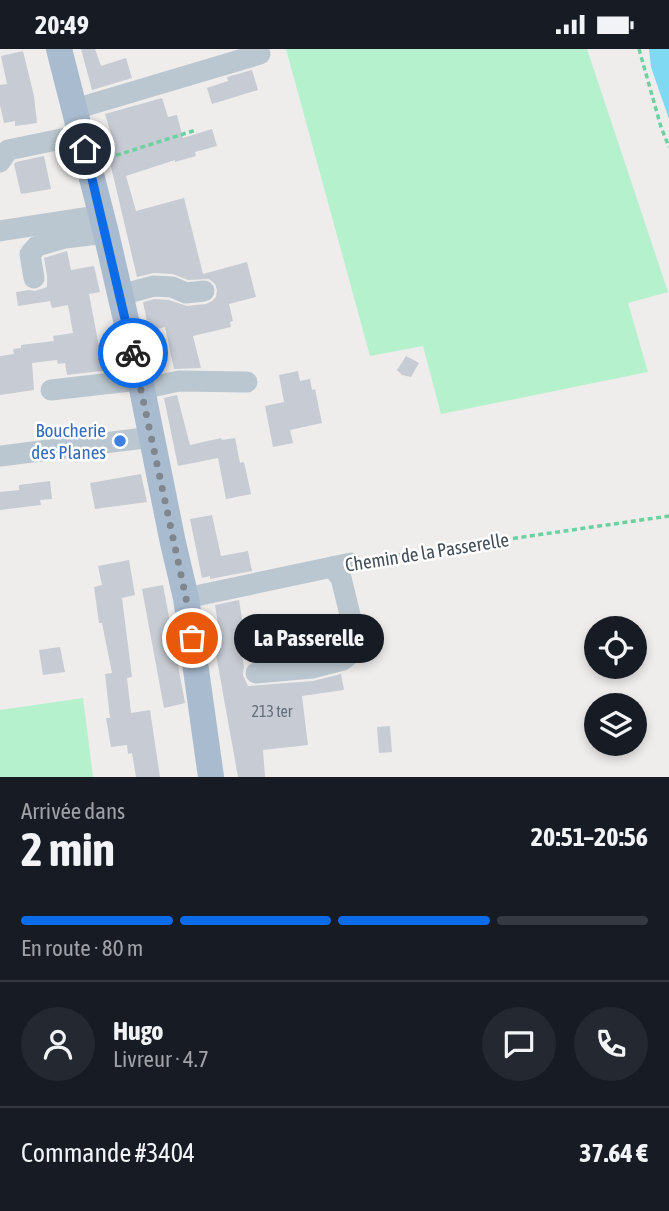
<!DOCTYPE html>
<html lang="fr">
<head>
<meta charset="utf-8">
<style>
	body { margin:0; font-family:"Asap Condensed",sans-serif; background:#242831; color:#f1f3f6; height:100vh; display:flex; flex-direction:column; font-size:26px; white-space:nowrap }
	* { box-sizing:border-box; margin:0 }
	p { font-size:23px; color:#9ea1a6 }
	.icon { flex:none; width:38px; height:38px; fill:none; stroke:currentColor; stroke-width:2; stroke-linecap:round; stroke-linejoin:round }
	.map { position:relative; height:728px; overflow:hidden }
	.sheet { display:flex; flex-direction:column; background:#171b24; flex:1 }
	.sheet>* { flex:none }
	.buttons { position:absolute; left:584px; top:567px; display:grid; gap:14px }
	.buttons a { display:grid; place-items:center; width:63px; height:63px; border-radius:50%; background:#171b24; box-shadow:0 4px 10px #0003; font-size:35px }
	.pin { position:absolute; display:grid; place-items:center; width:60px; height:60px; color:#fff; margin:-30px; border:4px solid #fff; border-radius:50%; box-shadow:0 2px 7px #0007 }
	.courier { position:absolute; display:grid; place-items:center; width:70px; height:70px; margin:-35px; border:5px solid #0c6be9; border-radius:50%; background:#fff; color:#222; box-shadow:0 2px 9px #0007 }
	.bubble { position:absolute; height:49px; border-radius:24px; background:#171b24; box-shadow:0 4px 10px #0003; font-size:23px; font-weight:700; line-height:49px; text-align:center }
	.summary em { font-style:normal; font-weight:700 }
	.summary div { display:flex; flex-direction:column-reverse }
	.summary { display:flex; align-items:center; justify-content:space-between; height:119px; padding:0 21px }
	h1 { font-size:46px; font-weight:700; line-height:52px }
	.bar { display:grid; grid-template-columns:repeat(4,1fr); gap:10px 7px; align-content:center; height:84px; padding:0 21px }
	.bar i { height:9px; border-radius:5px; background:#363941 }
	.bar .active { background:#0c6be9 }
	.bar p { grid-column:span 4 }
	.line { display:flex; align-items:center; gap:18px; padding:0 21px; border-top:2px solid #363941 }
	.line div { flex:1 }
	.round { display:grid; place-items:center; flex:none; width:74px; height:74px; border-radius:37px; background:#242831 }
	.status { display:flex; justify-content:space-between; align-items:center; height:49px; padding:0 35px; background:#171b24; direction:ltr }
	.status svg { height:19px; fill:currentColor }
	.map>svg:first-child { display:block }
	.green { fill:#b5f1cd }
	.water { fill:#7fd9f2 }
	.building { fill:#c7cbd3 }
	.lines { fill:none; stroke-linecap:round; stroke-linejoin:round }
	.path { stroke:#6bd1a0; stroke-width:3.5; stroke-dasharray:5 3.5; stroke-linecap:butt }
	.minor { stroke:#bbc7d0; stroke-width:21 }
	.major { stroke:#a9bbce; stroke-width:26 }
	.done { stroke:#7f868e; stroke-width:7; stroke-dasharray:0 12.6 }
	.route { stroke:#0c6be9; stroke-width:9 }
	.shop-dot { fill:#3f7fe0; stroke:#fff; stroke-width:2.5 }
	.labels { text-anchor:middle; dominant-baseline:central; stroke-width:5; stroke-linejoin:round; paint-order:stroke }
	.number-label { font-size:16px; fill:#646e79 }
	.shop-label { font-size:19px; fill:#366cbe; stroke:#fff; text-anchor:end }
	.street-label { font-size:19px; fill:#434f5b; stroke:#fff }
</style>
</head>
<body>
<div class="status"><b>20:49</b><svg viewBox="0 0 49 12"><path d="M0 12V9h3v3zM5 12V6h3v6zM10 12V3h3v9zM15 12V0h3v12zM26 1h20v11H26zM47 4h2v5h-2z"/></svg></div>
<div class="map">
<svg width="669" height="728" viewBox="0 0 669 728">
	<rect width="100%" height="100%" fill="#efecec"/>
	<g class="green">
		<polygon points="286,0 587,0 668,243 628,254 648,323 441,365 423,297 370,307"/>
		<polygon points="83,649 93,728 0,728 0,661"/>
	</g>
	<polygon class="water" points="649,0 669,0 669,70 651,18"/>
	<g class="building">
		<polygon points="81,0 95,0 101,17 126,9 132,29 92,41"/>
		<polygon points="23,2 34,47 37,74 15,77 15,72 4,74 0,56 0,36 7,35 1,7"/>
		<polygon points="252,21 258,41 212,55 207,39 228,32 227,28"/>
		<polygon points="162,49 168,68 177,66 183,89 212,80 217,97 195,103 196,107 175,113 175,111 126,127 136,162 184,149 203,225 247,213 256,248 229,255 233,272 230,273 231,278 193,287 201,319 174,320 165,278 149,282 143,253 155,250 169,251 187,257 206,255 212,252 216,248 217,241 215,235 209,230 188,231 173,225 154,224 137,228 104,88 111,85 105,65"/>
		<polygon points="44,107 51,140 21,145 14,115 16,113"/>
		<polygon points="67,202 71,221 94,217 100,243 89,245 102,313 110,321 67,326 65,314 58,315 57,311 32,314 34,341 0,346 0,307 14,305 13,300 21,299 21,296 54,292 53,287 73,284 68,256 52,259 50,252 18,257 16,243 29,241 35,242 47,238 47,227 44,209"/>
		<polygon points="406,307 419,314 411,328 402,326 397,321"/>
		<polygon points="298,322 300,332 310,330 312,341 315,340 322,374 290,381 293,394 273,398 265,357 284,353 279,326"/>
		<polygon points="177,346 190,396 221,389 222,391 235,389 240,414 244,413 251,445 226,450 218,409 178,417 164,349"/>
		<polygon points="141,425 147,453 95,460 90,434"/>
		<polygon points="50,432 52,450 40,451 41,456 0,461 0,443 19,441 19,436"/>
		<polygon points="212,466 221,507 248,502 252,522 210,530 210,527 202,529 190,470"/>
		<polygon points="129,511 135,546 122,549 132,628 127,629 131,664 150,661 160,728 136,728 132,704 128,705 127,696 111,698 106,669 110,669 105,625 112,624 102,574 99,574 94,538 102,536 98,517"/>
		<polygon points="163,536 185,654 164,659 142,540"/>
		<polygon points="239,551 243,575 248,574 249,580 293,574 297,598 242,606 244,618 243,626 248,637 313,632 341,625 344,641 302,647 308,696 263,701 265,728 238,728 215,600 222,599 215,556"/>
		<polygon points="324,583 327,602 301,607 298,587"/>
		<polygon points="60,598 65,623 43,626 39,601"/>
		<polygon points="390,677 392,703 379,704 377,678"/>
	</g>
	<g class="lines">
		<g class="path">
			<polyline points="639,0 661,78 669,98"/>
			<polyline points="108,109 196,81"/>
			<polyline points="370,510 669,467"/>
		</g>
		<g class="minor">
			<polyline points="75,60 260,5"/>
			<polyline points="0,113 8,101 81,86"/>
			<polyline points="0,182 102,166"/>
			<polyline points="34,229 30,205 37,197 65,189 106,184"/>
			<polyline points="120,246 154,237 172,238 186,244 204,242"/>
			<polyline points="142,340 179,332 247,333"/>
			<polyline points="51,341 139,331"/>
			<polyline points="0,407 152,388"/>
			<polyline points="186,549 351,514"/>
			<polyline points="256,624 312,619 343,611 355,601 356,590 341,529 332,518"/>
		</g>
		<polyline class="major" points="59,0 106,184 142,340 173,494 186,549 211,728"/>
	</g>
	<g class="lines">
		<polyline class="done" points="133,304 186,549 192,589"/>
		<polyline class="route" points="85,100 133,304"/>
	</g>
	<circle class="shop-dot" cx="120" cy="392" r="7"/>
	<g class="labels">
		<g class="number-label">
			<text x="272" y="662">213 ter</text>
		</g>
		<g class="shop-label">
			<text x="106" y="381">Boucherie<tspan x="106" dy="22">des Planes</tspan></text>
		</g>
		<g class="street-label">
			<text transform="translate(427 503) rotate(-9)">Chemin de la Passerelle</text>
		</g>
	</g>
</svg>
<div class="buttons">
<a><svg class="icon" aria-label="locate" viewBox="0 0 24 24"><circle cx="12" cy="12" r="6"/><path d="M12 2v4M12 18v4M2 12h4M18 12h4"/></svg></a>
<a><svg class="icon" aria-label="layers" viewBox="0 0 24 24"><path d="M12 4l9 5-9 5-9-5zM3 14l9 5 9-5"/></svg></a>
</div>
<div class="pin" style="left:192px;top:589px;background:#ea580c"><svg class="icon" aria-label="bag" viewBox="0 0 24 24"><path d="M5 8h14l-1 12H6zM9 8a3 3 0 0 1 6 0"/></svg></div>
<div class="pin" style="left:85px;top:100px;background:#1f2937"><svg class="icon" aria-label="home" viewBox="0 0 24 24"><path d="M3 11l9-7 9 7M6 9v11h12V9"/></svg></div>
<div class="courier" style="left:133px;top:304px"><svg class="icon" aria-label="bike" viewBox="0 0 24 24"><circle cx="6" cy="16" r="4"/><circle cx="18" cy="16" r="4"/><path d="M6 16l4-8h5l3 8M10 8l3 8H6M13 5h3"/></svg></div>
<div class="bubble" style="left:234px;top:565px;width:150px">La Passerelle</div>
</div>
<section class="sheet">
<div class="summary"><div><h1>2 min</h1><p>Arrivée dans</p></div><em>20:51–20:56</em></div>
<div class="bar"><i class="active"></i><i class="active"></i><i class="active"></i><i></i><p>En route · 80 m</p></div>
<div class="line" style="height:126px"><a class="round"><svg class="icon" aria-label="person" viewBox="0 0 24 24"><circle cx="12" cy="8" r="4"/><path d="M4 21q1-7 8-7t8 7"/></svg></a><div><b>Hugo</b><p>Livreur · 4.7</p></div><a class="round"><svg class="icon" aria-label="chat" viewBox="0 0 24 24"><path d="M4 5h16v11H9l-5 4z"/></svg></a><a class="round"><svg class="icon" aria-label="phone" viewBox="0 0 24 24"><path d="M5 4h4l2 5-3 2q2 4 5 5l2-3 5 2v4C11 20 4 13 5 4z"/></svg></a></div>
<div class="line" style="height:91px"><div>Commande #3404</div><b>37.64 €</b></div>
</section>
</body>
</html>
